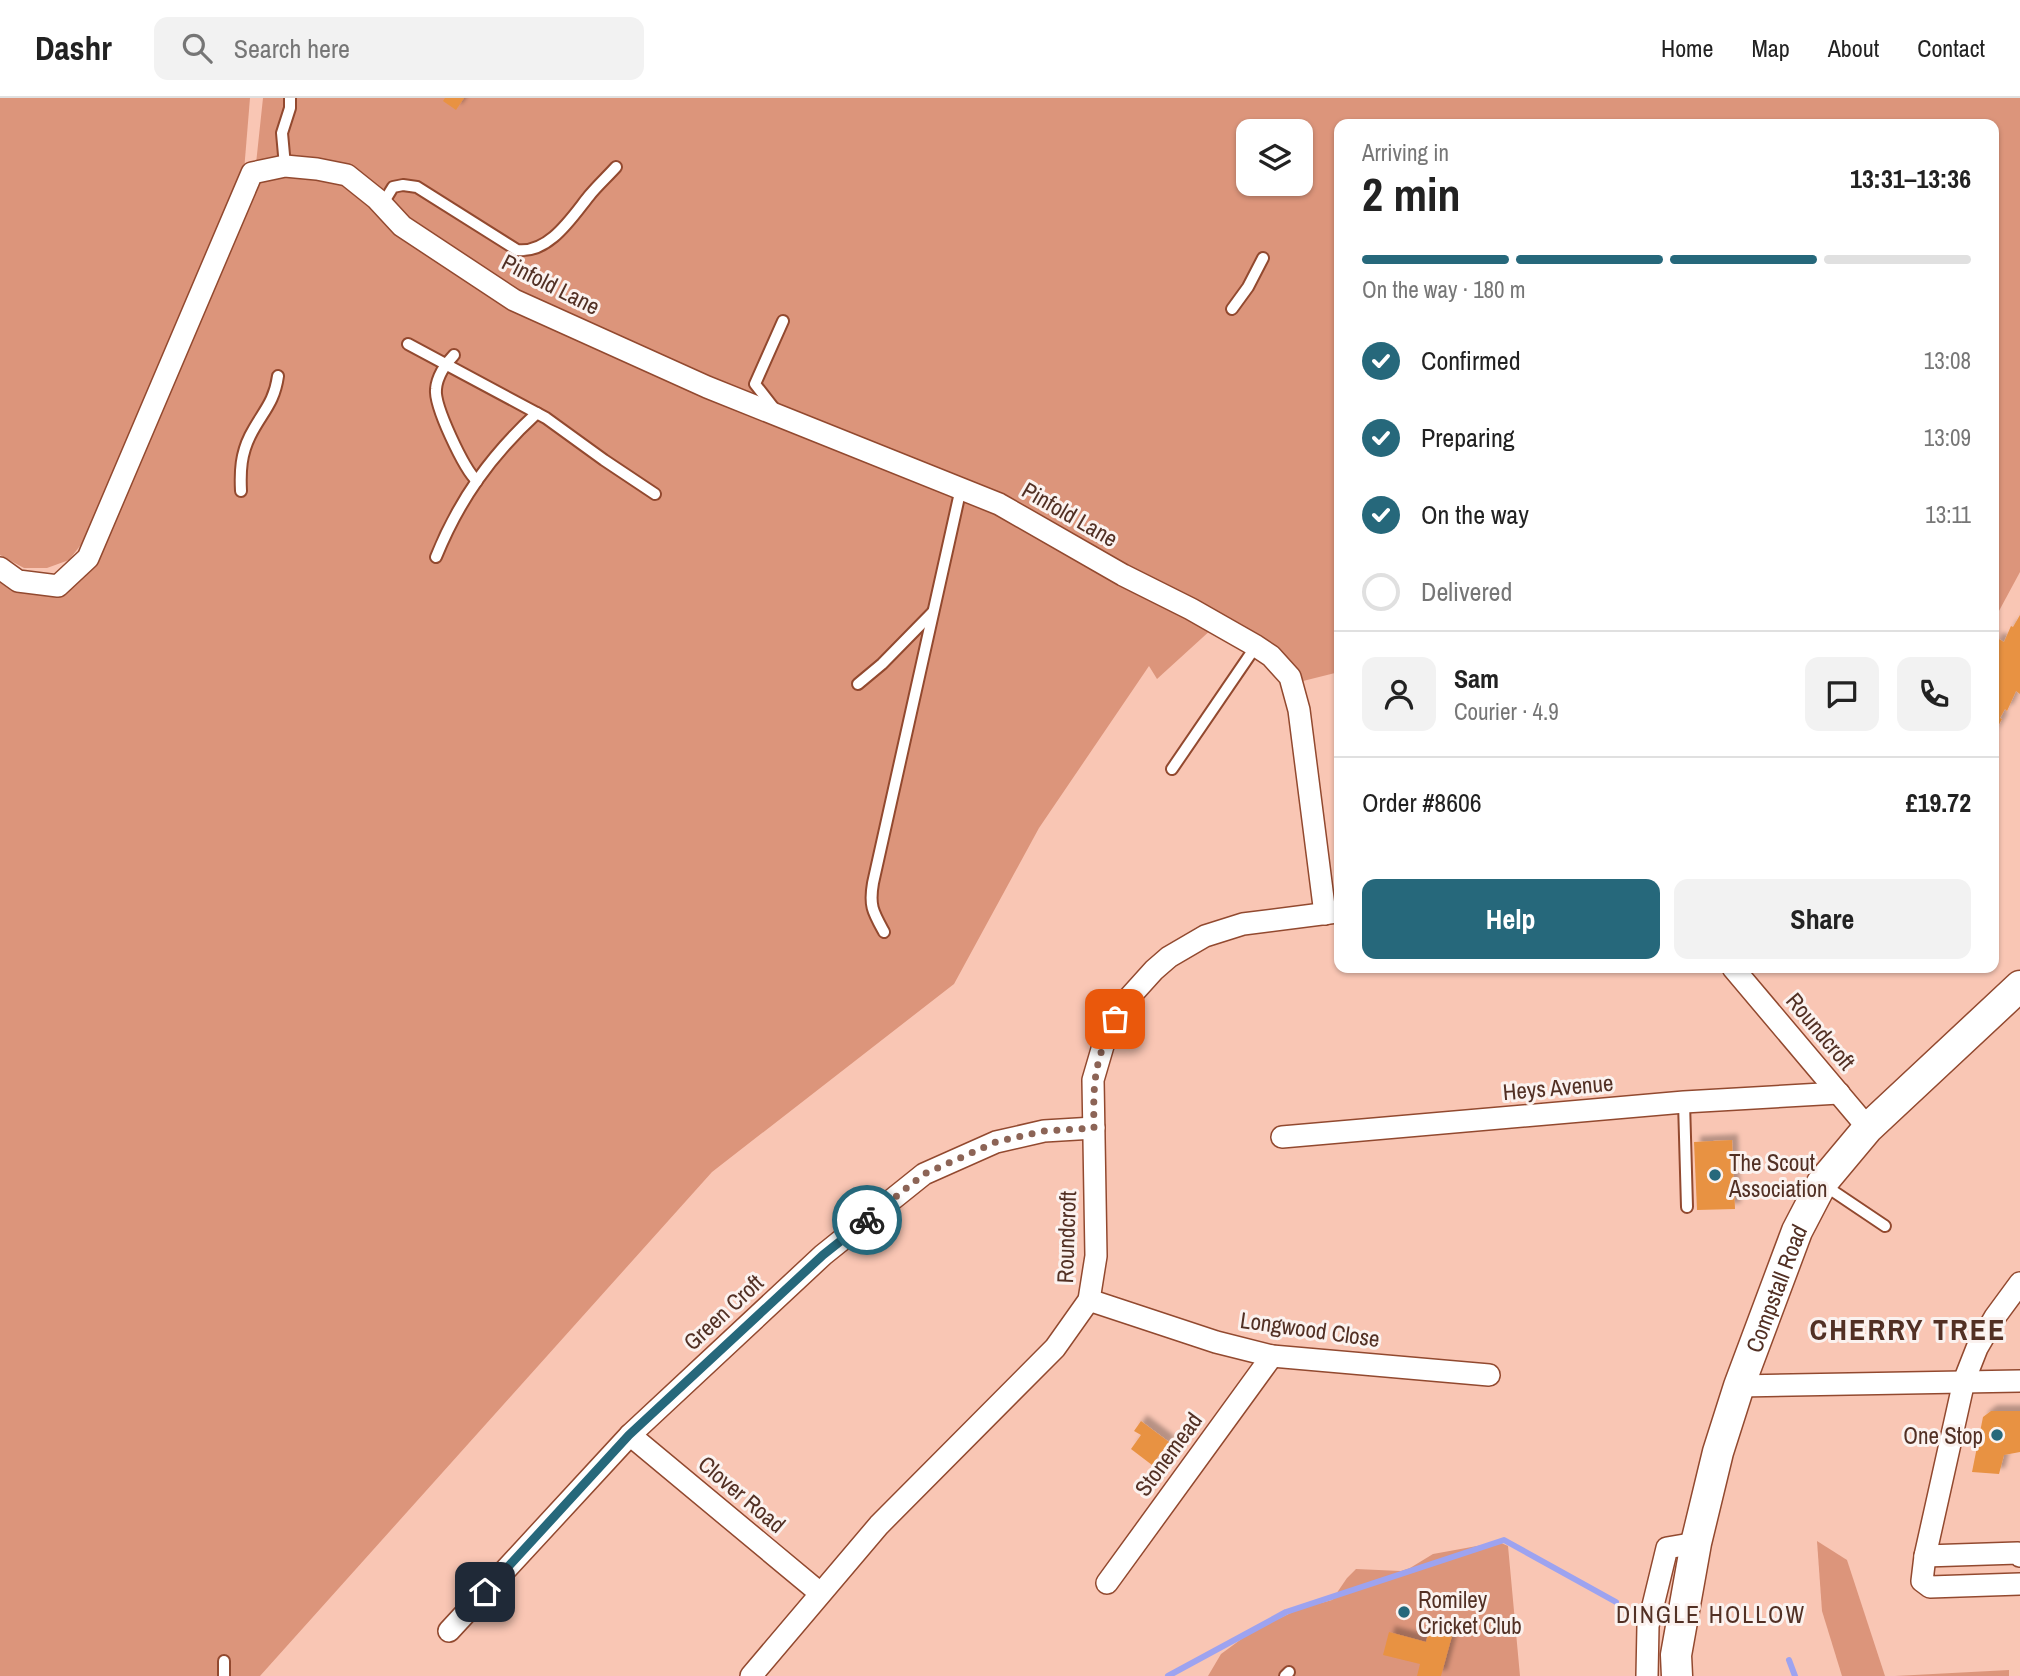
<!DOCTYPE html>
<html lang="en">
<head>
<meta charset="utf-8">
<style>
	body { margin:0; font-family:"Archivo Narrow",sans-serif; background:#f2f2f2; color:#222; height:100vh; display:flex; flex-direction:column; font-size:26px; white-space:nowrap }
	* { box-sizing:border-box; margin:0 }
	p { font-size:23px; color:#767676 }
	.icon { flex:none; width:38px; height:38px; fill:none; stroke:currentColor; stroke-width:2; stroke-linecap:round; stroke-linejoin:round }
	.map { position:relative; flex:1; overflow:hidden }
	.sheet { position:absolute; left:1334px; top:21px; width:665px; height:854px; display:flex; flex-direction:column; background:#fff; border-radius:14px; box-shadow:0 2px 5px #0004 }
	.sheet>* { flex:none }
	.fabs { position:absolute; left:1236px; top:21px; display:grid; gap:14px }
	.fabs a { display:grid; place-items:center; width:77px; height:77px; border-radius:14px; background:#fff; box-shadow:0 2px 5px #0004; font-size:35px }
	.pin { position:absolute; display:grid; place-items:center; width:60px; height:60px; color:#fff; margin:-30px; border-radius:14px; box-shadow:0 4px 10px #0006 }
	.courier { position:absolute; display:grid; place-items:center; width:70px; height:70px; margin:-35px; border:5px solid #26687b; border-radius:50%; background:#fff; color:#222; box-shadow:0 2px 9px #0007 }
	.head em { font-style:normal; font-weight:700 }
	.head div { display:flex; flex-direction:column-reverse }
	.head { display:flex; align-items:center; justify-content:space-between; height:119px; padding:0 28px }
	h1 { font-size:46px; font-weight:700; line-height:52px }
	.bar { display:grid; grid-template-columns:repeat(4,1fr); gap:10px 7px; align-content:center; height:84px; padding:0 28px }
	.bar i { height:9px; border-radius:5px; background:#e0e0e0 }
	.bar .on { background:#26687b }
	.bar p { grid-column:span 4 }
	.line { display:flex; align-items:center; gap:18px; padding:0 28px; border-top:2px solid #e0e0e0 }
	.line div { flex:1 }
	.round { display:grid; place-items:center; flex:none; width:74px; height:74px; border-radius:14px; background:#f2f2f2 }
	ol { padding:0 28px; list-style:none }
	li { display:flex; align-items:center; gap:21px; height:77px }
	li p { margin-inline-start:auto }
	li .icon { padding:7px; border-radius:50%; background:#26687b; color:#fff; stroke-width:4 }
	li:last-child { color:#767676 }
	li i { width:38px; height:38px; border:4px solid #e0e0e0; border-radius:50% }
	.primary-button { display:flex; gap:14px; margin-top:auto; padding:14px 28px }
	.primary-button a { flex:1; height:80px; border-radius:14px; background:#26687b; color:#fff; font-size:28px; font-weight:700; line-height:80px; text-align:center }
	.primary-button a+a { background:#f2f2f2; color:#222 }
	header { display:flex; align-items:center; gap:42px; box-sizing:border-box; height:98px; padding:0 35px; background:#fff; border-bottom:2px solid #e0e0e0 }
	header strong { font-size:33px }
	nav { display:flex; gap:38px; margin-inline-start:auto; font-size:24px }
	.search { width:490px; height:63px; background:#f2f2f2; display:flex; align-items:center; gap:18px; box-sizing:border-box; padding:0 24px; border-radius:14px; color:#767676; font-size:26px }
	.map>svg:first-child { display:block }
	.green { fill:#dc957b; fill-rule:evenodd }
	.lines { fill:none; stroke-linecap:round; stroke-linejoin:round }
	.stream { stroke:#9da3f0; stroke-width:6 }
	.building { fill:#e89243; filter:url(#shadow) }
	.lane-casing { stroke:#92492f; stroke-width:14 }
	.street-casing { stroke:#92492f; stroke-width:24 }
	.secondary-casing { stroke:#92492f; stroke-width:33 }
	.lane { stroke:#fff; stroke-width:10 }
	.street { stroke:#fff; stroke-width:21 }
	.secondary { stroke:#fff; stroke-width:30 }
	.done { stroke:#8c6456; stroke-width:7; stroke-dasharray:0 12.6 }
	.route { stroke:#26687b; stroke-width:9 }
	.poi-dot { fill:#26687b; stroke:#fbf2ef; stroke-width:2.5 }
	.labels { text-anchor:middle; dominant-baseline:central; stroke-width:6; stroke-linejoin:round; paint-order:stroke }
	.street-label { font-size:23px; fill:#523024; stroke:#fbf2ef }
	.poi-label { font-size:23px; fill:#523024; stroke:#fbf2ef; text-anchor:start }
	.neighbourhood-label { font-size:24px; letter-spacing:2px; fill:#523024; stroke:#fbf2ef }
	.district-label { font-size:30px; font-weight:bold; letter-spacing:2px; fill:#523024; stroke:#fbf2ef }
</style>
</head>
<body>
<header>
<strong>Dashr</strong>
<div class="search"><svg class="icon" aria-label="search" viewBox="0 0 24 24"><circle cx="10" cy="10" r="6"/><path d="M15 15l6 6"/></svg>Search here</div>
<nav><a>Home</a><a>Map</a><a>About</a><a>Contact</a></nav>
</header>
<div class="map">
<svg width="2020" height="1578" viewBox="0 0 2020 1578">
	<defs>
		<filter id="shadow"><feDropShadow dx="6" dy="-6" stdDeviation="2" flood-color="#0004"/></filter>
	</defs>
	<rect width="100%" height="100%" fill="#f9c6b4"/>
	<g class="green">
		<polygon points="0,0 250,0 244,73 83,444 69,462 47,470 24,470 0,457"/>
		<path d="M263,0H2020V474L1993,524V26H1339V574L1299,584L1213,530L1157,581L1149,568L1039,730L954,886L712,1074L260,1578H0V484L11,493L57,499L92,472L253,94ZM1248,33H1300V86H1248Z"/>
		<polygon points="1817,1443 1847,1462 1885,1578 1842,1578 1822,1513"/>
		<polygon points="1499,1444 1508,1448 1520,1578 1208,1578 1221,1556 1251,1534 1299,1511 1332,1502 1347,1480 1356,1471 1401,1473 1410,1470 1433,1456"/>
		<polygon points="2009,1572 2009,1578 1895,1578"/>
	</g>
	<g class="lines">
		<g class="stream">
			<polyline points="1789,1562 1795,1578"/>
			<polyline points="1168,1578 1286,1514 1504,1442 1616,1504"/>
		</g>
	</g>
	<g class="building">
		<polygon points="445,0 464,0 456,12 443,3"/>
		<polygon points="2020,517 2020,596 2016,593 2007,613 2005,611 2000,620 2002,621 1993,637 1993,548 1997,540 2004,544 2011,528 2013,529"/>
		<polygon points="1732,1042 1735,1111 1697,1112 1694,1044"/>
		<polygon points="1991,1313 2020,1313 2020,1354 2004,1357 1999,1376 1972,1374 1983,1319"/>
		<polygon points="1141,1323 1169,1344 1152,1367 1131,1351 1141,1337 1134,1333"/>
		<polygon points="1429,1532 1452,1538 1441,1578 1417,1578 1420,1566 1383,1557 1389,1534 1426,1544"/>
	</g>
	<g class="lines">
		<defs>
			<g id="lane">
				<polyline points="285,68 282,35 290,10 290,0"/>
				<path d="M382,107L393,89L403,87L417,89L517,152C549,156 572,119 589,98C597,88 607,79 616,69"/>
				<polyline points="1232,211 1248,189 1263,160"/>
				<polyline points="408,246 546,320 604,362 655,396"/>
				<path d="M454,257C445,266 437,279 436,291C434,308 464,371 477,383"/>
				<polyline points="773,313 773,309 755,286 783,223"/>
				<path d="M241,393C240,373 241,356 250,338C262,314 274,306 278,278"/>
				<path d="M436,459C459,402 491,357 537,315"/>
				<polyline points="858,586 882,566 933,514"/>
				<polyline points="1172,671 1256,548"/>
				<path d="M884,834C873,814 869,808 873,785L961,390"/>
				<polyline points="1684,1004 1687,1109"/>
				<polyline points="1824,1087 1885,1128"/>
				<polyline points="224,1578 224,1563"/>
				<polyline points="1285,1578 1289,1574"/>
			</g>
			<g id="street">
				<polyline points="0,470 18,483 58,488 88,460 252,75 285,68 317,71 347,77 377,101 402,128 514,202 707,289 999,406 1123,477 1191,511 1256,548 1271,558 1290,579 1299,612 1325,816"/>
				<polyline points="1733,870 1868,1030"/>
				<polyline points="1282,1039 1684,1004 1839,995"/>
				<polyline points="2020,1185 1995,1219 1977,1250 1964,1283 1925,1458 1922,1483 1930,1489 2020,1486"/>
				<polyline points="1089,1202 1216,1244 1272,1258 1489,1277"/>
				<polyline points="1739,1288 2020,1283"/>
				<polyline points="630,1337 820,1495"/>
				<polyline points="1925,1458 2018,1455 2020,1458"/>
				<polyline points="1107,1485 1272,1258"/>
				<polyline points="449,1533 630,1337 823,1157 924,1076 996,1044 1044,1033 1094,1030"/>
				<polyline points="751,1578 879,1427 1055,1250 1089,1202 1096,1158 1093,982 1105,941 1126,903 1154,872 1169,859 1205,838 1243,826 1337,814"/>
				<polyline points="1647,1578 1648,1528 1667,1450 1696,1445"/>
			</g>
			<g id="secondary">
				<path id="s1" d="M1677,1578L1676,1557L1696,1445L1718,1354L1739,1288L1797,1133L1822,1085L1868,1030L2020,888"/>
			</g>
		</defs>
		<use href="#lane" class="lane-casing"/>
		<use href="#street" class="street-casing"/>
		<use href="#secondary" class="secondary-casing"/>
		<use href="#lane" class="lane"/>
		<use href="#street" class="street"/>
		<use href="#secondary" class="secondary"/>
	</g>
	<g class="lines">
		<path class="done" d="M867,1122L924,1076L996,1044L1044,1033L1094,1030C1093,984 1094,964 1115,921"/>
		<polyline class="route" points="485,1494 629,1337 823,1157 867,1122"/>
	</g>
	<g class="poi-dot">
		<circle cx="1715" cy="1077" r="7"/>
		<circle cx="1997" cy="1337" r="7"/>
		<circle cx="1404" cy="1514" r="7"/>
	</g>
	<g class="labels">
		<g class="street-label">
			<text transform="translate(551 186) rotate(27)">Pinfold Lane</text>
			<text transform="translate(1070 416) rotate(30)">Pinfold Lane</text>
			<text transform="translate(1821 933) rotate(50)">Roundcroft</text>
			<text transform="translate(1558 989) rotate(-5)">Heys Avenue</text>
			<text transform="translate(1066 1139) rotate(-88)">Roundcroft</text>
			<text stroke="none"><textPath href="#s1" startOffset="402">Compstall Road</textPath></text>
			<text transform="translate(723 1214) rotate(-43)">Green Croft</text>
			<text transform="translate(1310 1231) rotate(8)">Longwood Close</text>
			<text transform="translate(1168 1356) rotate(-54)">Stonemead</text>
			<text transform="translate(742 1396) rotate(40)">Clover Road</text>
		</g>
		<g class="poi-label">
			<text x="1729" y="1064">The Scout<tspan x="1729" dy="26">Association</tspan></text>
			<text x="1983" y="1337" text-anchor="end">One Stop</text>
			<text x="1418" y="1501">Romiley<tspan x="1418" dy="26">Cricket Club</tspan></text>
		</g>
		<g class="neighbourhood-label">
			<text x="1711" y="1516">DINGLE HOLLOW</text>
		</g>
		<g class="district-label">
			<text x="1908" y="1231">CHERRY TREE</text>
		</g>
	</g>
</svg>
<div class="fabs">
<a><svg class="icon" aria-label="layers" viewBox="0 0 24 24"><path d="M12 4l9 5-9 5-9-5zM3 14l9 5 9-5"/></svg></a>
</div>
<div class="pin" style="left:1115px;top:921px;background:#ea580c"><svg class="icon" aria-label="bag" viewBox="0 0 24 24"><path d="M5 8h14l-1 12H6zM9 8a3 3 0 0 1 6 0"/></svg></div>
<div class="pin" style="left:485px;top:1494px;background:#1f2937"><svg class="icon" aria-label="home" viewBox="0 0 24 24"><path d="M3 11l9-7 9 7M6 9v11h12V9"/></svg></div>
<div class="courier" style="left:867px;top:1122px"><svg class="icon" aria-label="bike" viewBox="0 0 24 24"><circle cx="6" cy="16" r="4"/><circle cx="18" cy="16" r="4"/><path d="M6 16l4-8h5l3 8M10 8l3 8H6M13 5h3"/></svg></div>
<section class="sheet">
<div class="head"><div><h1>2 min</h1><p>Arriving in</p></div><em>13:31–13:36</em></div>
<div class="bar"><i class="on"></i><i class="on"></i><i class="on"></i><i></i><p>On the way · 180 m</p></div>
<ol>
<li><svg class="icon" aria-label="check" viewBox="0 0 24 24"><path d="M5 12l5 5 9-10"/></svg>Confirmed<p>13:08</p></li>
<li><svg class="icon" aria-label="check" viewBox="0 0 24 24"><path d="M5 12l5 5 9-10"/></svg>Preparing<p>13:09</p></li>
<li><svg class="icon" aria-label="check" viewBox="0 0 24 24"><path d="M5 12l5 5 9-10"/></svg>On the way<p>13:11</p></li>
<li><i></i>Delivered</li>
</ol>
<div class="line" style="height:126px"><a class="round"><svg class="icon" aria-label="person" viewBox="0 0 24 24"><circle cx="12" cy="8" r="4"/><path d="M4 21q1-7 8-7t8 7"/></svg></a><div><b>Sam</b><p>Courier · 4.9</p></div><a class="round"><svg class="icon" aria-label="chat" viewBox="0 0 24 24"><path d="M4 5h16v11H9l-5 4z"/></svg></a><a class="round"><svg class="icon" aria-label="phone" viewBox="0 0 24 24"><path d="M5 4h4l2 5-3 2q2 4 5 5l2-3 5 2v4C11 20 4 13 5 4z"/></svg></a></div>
<div class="line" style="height:91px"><div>Order #8606</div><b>£19.72</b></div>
<div class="primary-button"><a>Help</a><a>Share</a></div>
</section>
</div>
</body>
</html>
